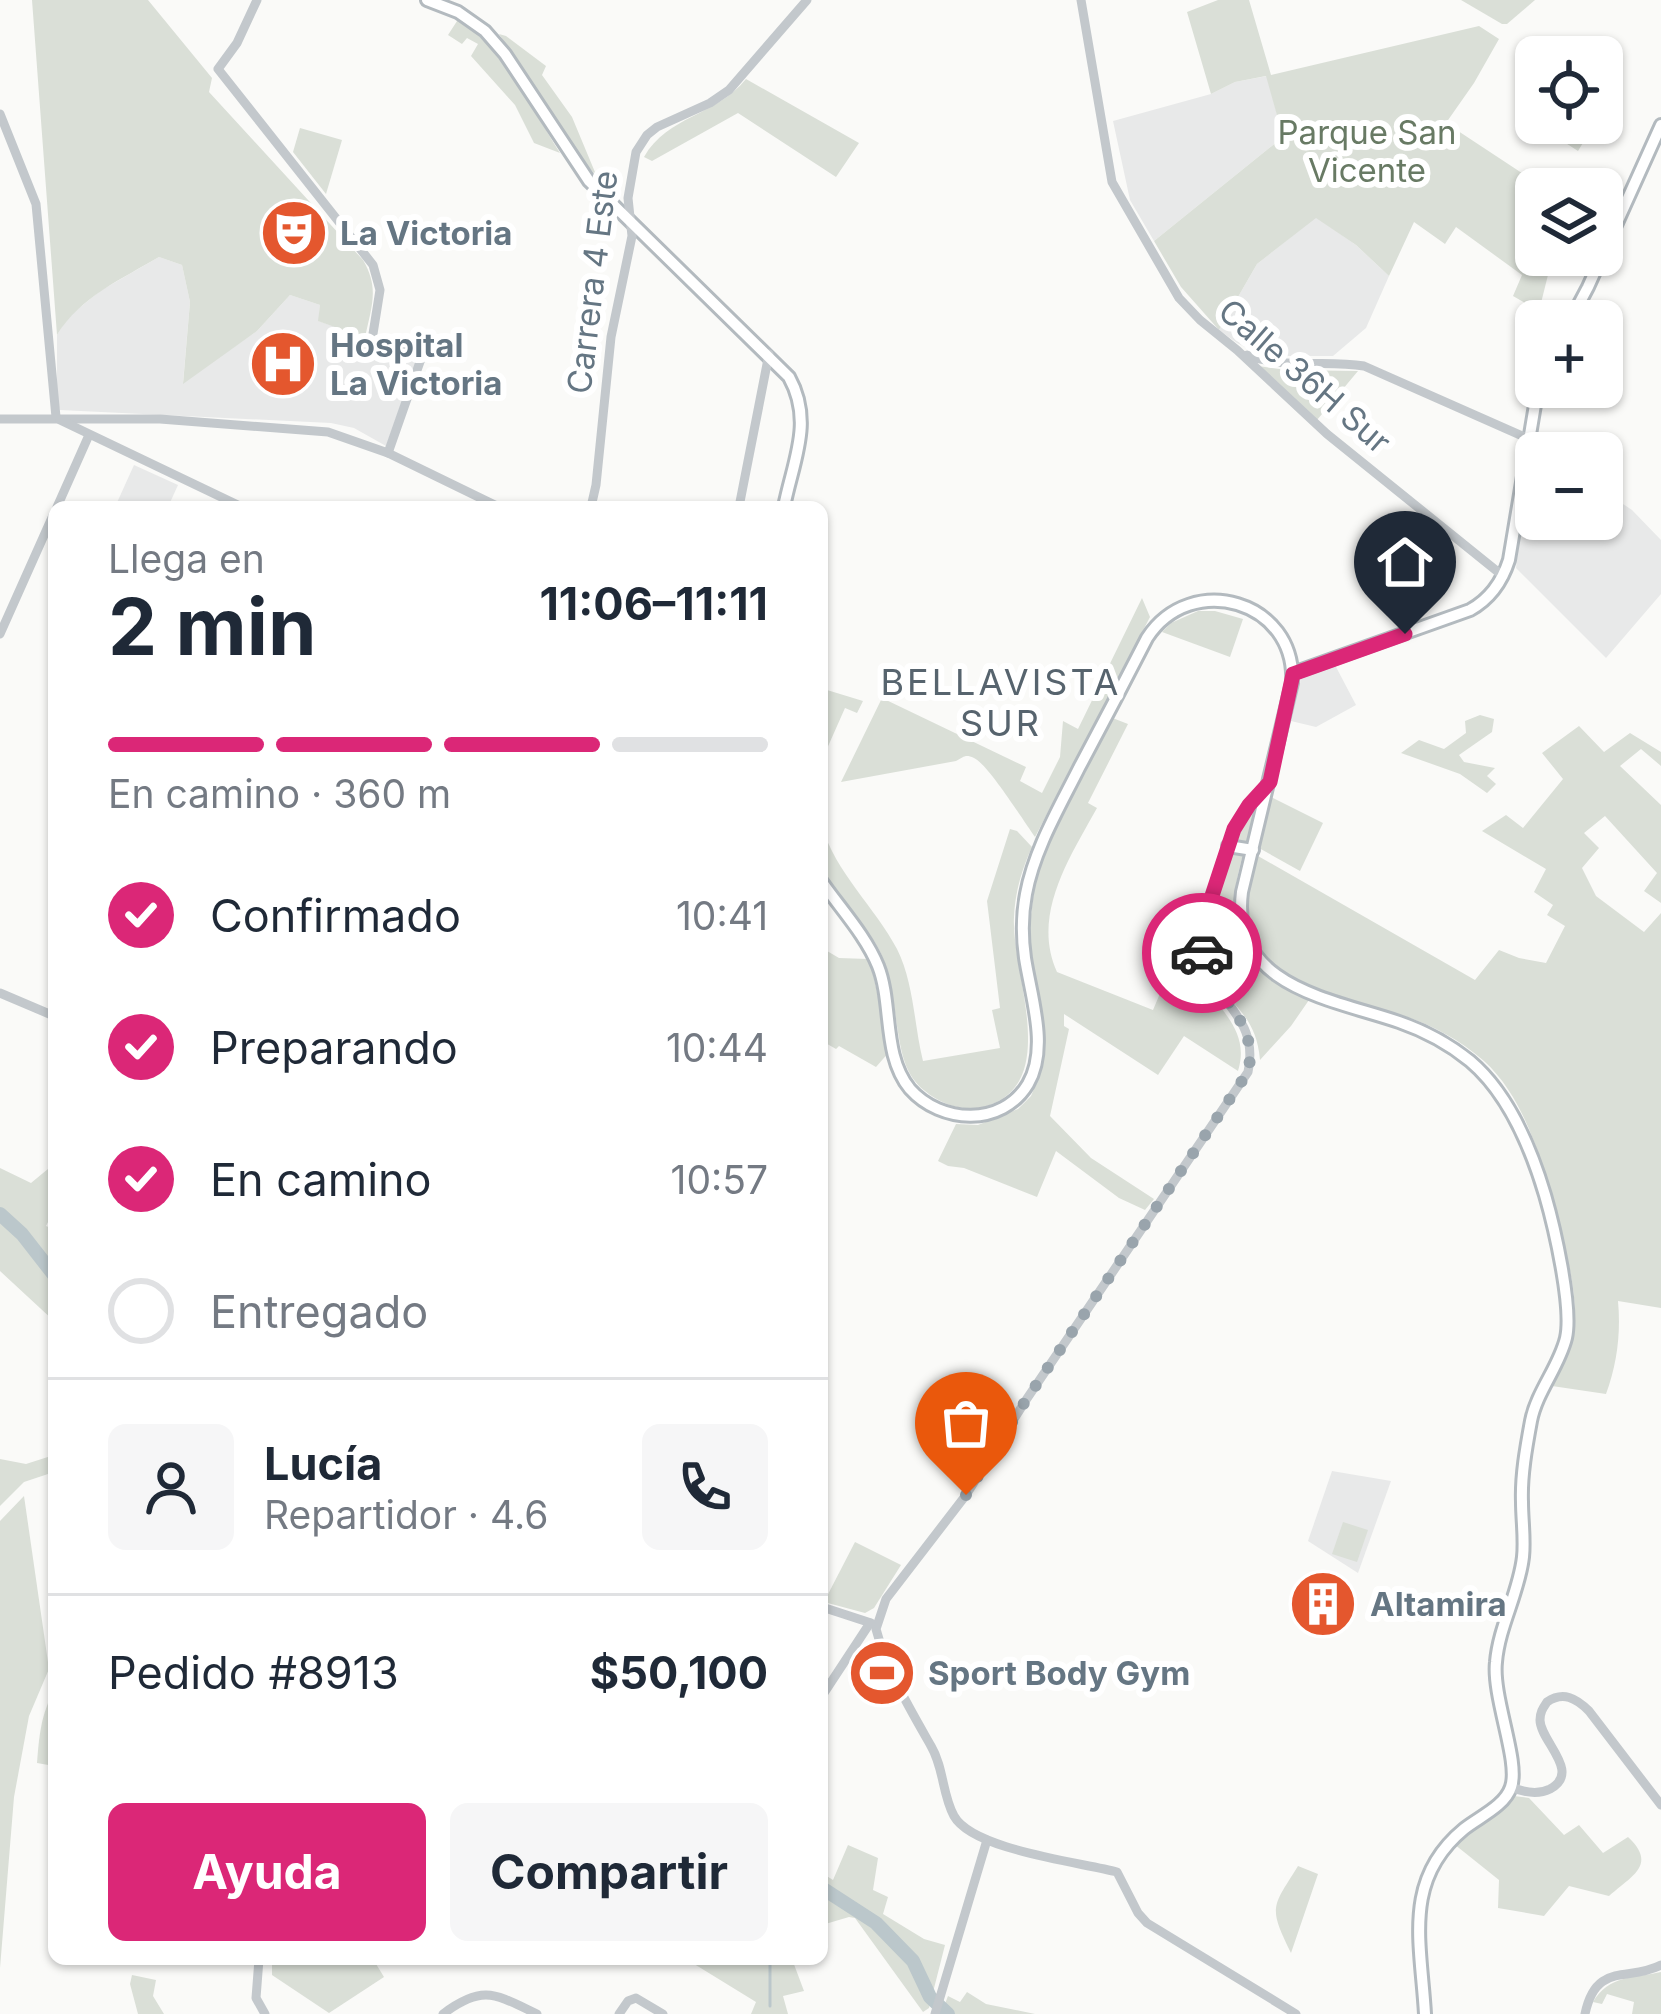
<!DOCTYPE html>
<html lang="es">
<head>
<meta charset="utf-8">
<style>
	body { margin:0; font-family:Inter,sans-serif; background:#f6f6f7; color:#1f2937; height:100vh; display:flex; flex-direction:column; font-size:45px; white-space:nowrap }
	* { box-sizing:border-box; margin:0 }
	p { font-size:39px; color:#747a83 }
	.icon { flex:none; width:66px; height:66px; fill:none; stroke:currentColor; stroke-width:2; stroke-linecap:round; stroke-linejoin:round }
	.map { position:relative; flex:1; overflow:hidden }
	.drawer { position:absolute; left:48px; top:501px; width:780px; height:1464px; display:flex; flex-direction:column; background:#fff; border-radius:18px; box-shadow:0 3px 9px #0004 }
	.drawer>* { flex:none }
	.controls { position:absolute; left:1515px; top:36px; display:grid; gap:24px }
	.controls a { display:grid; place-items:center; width:108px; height:108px; border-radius:18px; background:#fff; box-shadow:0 3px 9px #0004; font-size:60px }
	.pin { position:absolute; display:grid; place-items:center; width:102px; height:102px; color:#fff; margin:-123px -51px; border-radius:50% 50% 50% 0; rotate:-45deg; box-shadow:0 0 12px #0007 }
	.pin .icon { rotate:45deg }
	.courier { position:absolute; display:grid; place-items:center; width:120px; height:120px; margin:-60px; border:9px solid #db2777; border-radius:50%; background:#fff; color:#222; box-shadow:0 3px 15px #0007 }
	.overview em { font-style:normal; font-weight:700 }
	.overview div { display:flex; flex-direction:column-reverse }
	.overview { display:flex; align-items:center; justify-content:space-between; height:204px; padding:0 60px }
	h1 { font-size:78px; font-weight:700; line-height:90px }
	.bar { display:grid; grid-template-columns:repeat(4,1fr); gap:18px 12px; align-content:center; height:144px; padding:0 60px }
	.bar i { height:15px; border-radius:9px; background:#e0e1e3 }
	.bar .selected { background:#db2777 }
	.bar p { grid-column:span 4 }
	.line { display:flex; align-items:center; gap:30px; padding:0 60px; border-top:3px solid #e0e1e3 }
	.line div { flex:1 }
	.round { display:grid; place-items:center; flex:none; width:126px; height:126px; border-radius:18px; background:#f6f6f7 }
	ol { padding:0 60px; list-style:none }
	li { display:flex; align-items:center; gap:36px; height:132px }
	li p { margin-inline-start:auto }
	li .icon { padding:12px; border-radius:50%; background:#db2777; color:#fff; stroke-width:4 }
	li:last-child { color:#747a83 }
	li i { width:66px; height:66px; border:6px solid #e0e1e3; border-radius:50% }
	.action { display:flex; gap:24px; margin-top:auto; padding:24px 60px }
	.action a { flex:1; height:138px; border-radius:18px; background:#db2777; color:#fff; font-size:48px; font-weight:700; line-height:138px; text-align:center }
	.action a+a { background:#f6f6f7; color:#1f2937 }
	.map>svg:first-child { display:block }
	.built { fill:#e8e9e9 }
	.green { fill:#dadfd7 }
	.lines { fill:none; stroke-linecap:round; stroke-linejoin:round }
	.stream { stroke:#bbc7cb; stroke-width:3 }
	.river { stroke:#bbc7cb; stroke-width:14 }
	.secondary-casing { stroke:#b3babf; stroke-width:16 }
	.tertiary { stroke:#c3c8cc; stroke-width:9 }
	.secondary { stroke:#fff; stroke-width:10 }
	.done { stroke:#99a4ac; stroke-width:12; stroke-dasharray:0 21.6 }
	.route { stroke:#db2777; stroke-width:15 }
	.labels { text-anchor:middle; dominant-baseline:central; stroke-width:12; stroke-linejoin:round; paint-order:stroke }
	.park-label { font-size:33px; fill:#687a64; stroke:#fff }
	.poi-label { font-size:33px; font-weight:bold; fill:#657683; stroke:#fff; text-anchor:start }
	.street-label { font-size:33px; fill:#657683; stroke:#fff }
	.neighbourhood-label { font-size:36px; letter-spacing:3px; fill:#57646e; stroke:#fff }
</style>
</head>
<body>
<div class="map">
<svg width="1661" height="2014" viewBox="0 0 1661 2014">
	<rect width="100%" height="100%" fill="#fafaf8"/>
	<g class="built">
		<polygon points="1267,76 1283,137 1154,241 1130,200 1113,121 1211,94 1235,82"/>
		<polygon points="1316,217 1356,245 1389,276 1366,328 1333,356 1277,356 1255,352 1237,343 1219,330 1257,264"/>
		<polygon points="159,257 182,265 190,302 183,382 257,331 290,295 320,305 319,321 365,338 364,344 416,361 386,446 354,428 331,423 60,410 57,403 57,335 67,318 100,291"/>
		<polygon points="134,465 178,485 168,507 115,507"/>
		<polygon points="1602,490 1632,510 1661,540 1661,594 1606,658 1516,568 1520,530 1548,534 1580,519 1602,519"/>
		<polygon points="1335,665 1356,705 1316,727 1291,721 1301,679"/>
		<polygon points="1332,1471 1391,1481 1358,1573 1308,1541"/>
	</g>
	<g class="green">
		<path d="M32,0H148L212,78L209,92L363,260C380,289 371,307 365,338L318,321L320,305L290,295L257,331L183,384L190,302L182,265L159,257C122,279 80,297 57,335Z"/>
		<polygon points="1218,0 1249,0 1271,75 1479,26 1499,39 1474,83 1446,123 1546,189 1536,189 1536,255 1553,255 1539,311 1513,296 1522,275 1456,227 1445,244 1414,222 1389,276 1356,245 1316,218 1257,264 1219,330 1181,287 1154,241 1283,137 1266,76 1235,82 1211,94 1187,12"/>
		<polygon points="1461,0 1535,0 1507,24 1502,24"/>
		<path d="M459,18C504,53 530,105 560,153L534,143L515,105L471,56L478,44L467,38L462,44L448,35Z"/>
		<polygon points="499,34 506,36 546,66 542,75 572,117 597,177 577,153"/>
		<path d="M746,79L859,143L836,177L738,113L652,161L644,157C668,115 715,117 746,79Z"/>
		<polygon points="1536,110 1536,123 1595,123 1578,151 1530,120"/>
		<polygon points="300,128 342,140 326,194 293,152"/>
		<polygon points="1258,366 1287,370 1358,371 1317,420"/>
		<path d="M1142,598L1150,617L1035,837C1024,822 988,764 974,758C965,754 964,757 956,761L841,782L882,698L1026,767L1020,781L1042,793L1060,757L1063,721L1078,729Z"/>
		<polygon points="1198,611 1215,611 1243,619 1230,657 1162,632 1171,623"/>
		<polygon points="827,690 863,701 857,713 845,708 822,760 822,715"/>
		<polygon points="1480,715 1494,719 1492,732 1459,755 1464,762 1495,768 1487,776 1496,784 1487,793 1460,774 1401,753 1419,740 1444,749 1466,733 1465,721"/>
		<path d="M1110,717L1128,724L1088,803L1097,808C1070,857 1031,915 1057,972L1153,1010L1191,920C1191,936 1189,954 1195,968C1211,1006 1252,1026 1238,1071L1184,1036L1158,1075L1064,1014V1026L1069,1029L1050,1116L1091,1158L1154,1199L1145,1210L1119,1198L1056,1151L1037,1197L964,1168L948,1166L938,1161L956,1124L978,1125L1018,1109L1031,1096L1039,1077L1044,1056L1029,931L1036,875L1048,842Z"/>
		<path d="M1579,726L1604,752L1630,733L1661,752V766L1641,749L1620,766L1661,805V903L1644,891L1657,873L1605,816L1584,833L1599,848L1582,868L1596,896L1644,932L1661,913V1308L1618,1301C1621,1333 1617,1364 1606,1394L1552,1386C1559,1370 1570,1353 1573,1335C1580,1299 1566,1253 1557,1217C1543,1165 1526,1099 1484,1061C1461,1041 1433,1025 1404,1016C1355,999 1267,988 1251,929C1244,905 1251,879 1258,856L1475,980L1499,950L1519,958L1546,963L1565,926L1547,915L1553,905L1534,892L1546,869L1482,831L1506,815L1523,828L1563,779L1542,753Z"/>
		<path d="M1261,797C1247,847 1213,917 1253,963C1268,981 1289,990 1309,1000L1291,1026L1260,1060C1256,1013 1230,1008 1212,971C1206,958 1205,940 1207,926C1212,894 1241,821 1261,797Z"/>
		<polygon points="1271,797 1323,823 1300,871 1259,848"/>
		<path d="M822,826C835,872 875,907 897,949C914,983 914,1025 923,1061L1000,1048L992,1010L1000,1008L987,901L1010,829L1017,831L1032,847C1022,869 1015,892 1014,917C1011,973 1063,1085 984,1107C964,1112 940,1104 925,1091C904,1075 901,1050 897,1026C893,999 891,970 877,946C864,923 833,893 824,871C818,860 822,839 822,826Z"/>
		<polygon points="822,948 839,958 868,959 871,965 890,1051 876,1067 839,1046 836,1049 822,1041"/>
		<polygon points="54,1164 52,1214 46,1226 54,1229 54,1321 0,1271 0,1168 31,1183"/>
		<polygon points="54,1455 54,1472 24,1482 0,1506 0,1459 26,1464"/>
		<polygon points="24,1496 49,1669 29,1716 14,1797 0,1968 0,1521"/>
		<polygon points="1343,1522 1368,1530 1357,1562 1332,1554"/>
		<polygon points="855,1542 901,1565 874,1608 865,1613 824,1602"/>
		<path d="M54,1691V1766L37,1763C39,1736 41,1714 54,1691Z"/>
		<path d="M1514,1796L1529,1798L1564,1835L1579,1825L1603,1853L1628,1837C1658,1865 1631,1876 1609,1896L1569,1886L1544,1916L1498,1908L1499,1880L1454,1844Z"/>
		<polygon points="848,1845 878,1858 873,1890 888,1897 883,1914 924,1939 945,1945 929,2008 923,2012 855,1918 849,1917 822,1925 822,1873 833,1880"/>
		<path d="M1298,1866L1318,1874L1291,1953C1268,1906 1272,1908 1298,1866Z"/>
		<polygon points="272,1959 373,1959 384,1977 329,2013 272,1975"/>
		<polygon points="686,1959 792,1959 804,1991 783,1996 788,2014 751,2014 756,2002"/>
		<path d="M1661,1972V2014H1632L1634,2002L1607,1994L1602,2004L1593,2002C1609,1975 1634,1978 1661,1972Z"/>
		<polygon points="132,1975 156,1980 153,1996 164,2014 138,2014 130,1984"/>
		<polygon points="967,1992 986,2004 1035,2014 941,2014 948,1996 960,2002"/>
	</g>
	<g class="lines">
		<polyline class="stream" points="770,1959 770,2006"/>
		<g class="river">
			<polyline points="0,1214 22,1234 54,1275"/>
			<polyline points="822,1888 876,1923 913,1961 930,1997 948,2014"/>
		</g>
		<defs>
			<g id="secondary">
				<path d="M427,0L458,12L485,31L505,54L589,181L789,377C814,422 793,461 784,507"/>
				<polyline points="1570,321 1588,287 1661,125"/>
				<path d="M1293,673L1470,610C1490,599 1502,582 1509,560L1538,387"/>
				<polyline points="1228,846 1253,850"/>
				<path d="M822,882C840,908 866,936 878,966C893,1004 882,1055 910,1089C941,1124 1002,1127 1028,1084C1049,1048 1031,997 1025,958C1022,937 1022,915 1026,894C1034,850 1059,808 1079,768C1102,725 1125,681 1147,638C1191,570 1297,601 1292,683L1242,892C1230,987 1332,999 1399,1022C1425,1031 1449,1044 1470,1061C1508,1093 1531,1148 1545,1195C1554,1226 1573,1307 1566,1338C1559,1367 1537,1391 1531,1421C1526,1448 1521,1476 1522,1502C1522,1520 1525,1539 1523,1557C1519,1593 1499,1626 1496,1662C1492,1697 1520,1762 1511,1787C1505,1806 1479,1817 1464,1829C1402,1880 1421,1943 1425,2014"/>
			</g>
		</defs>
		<use href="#secondary" class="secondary-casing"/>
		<g class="tertiary">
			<polyline points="257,0 237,43 218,69 373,265 380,290 372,340 422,356 388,453"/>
			<polyline points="1081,0 1112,182 1179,298 1200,320 1237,350 1327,434 1503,576"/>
			<polyline points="0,114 36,204 56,417"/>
			<path d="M1247,355C1286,370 1324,359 1364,366L1529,439"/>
			<polyline points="0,419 160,419 328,432 388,453 499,507"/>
			<polyline points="60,420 242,507"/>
			<polyline points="57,507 89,435"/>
			<polyline points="591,507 596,485 611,337 632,236 628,198 636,152 647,135 657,127 710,103 729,90 807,0"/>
			<polyline points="739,507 769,354"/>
			<polyline points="0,634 54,513"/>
			<path d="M1266,786C1256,797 1245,808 1237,822C1222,851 1194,934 1205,964C1220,1006 1259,1020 1248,1072L1026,1400L966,1495L886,1599L876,1629C887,1671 910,1709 931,1746C944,1768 942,1794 954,1816C973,1850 1079,1862 1117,1872L1138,1913L1147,1923L1296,2014"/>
			<polyline points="0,993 54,1016"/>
			<polyline points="822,1607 871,1623"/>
			<polyline points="822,1696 870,1623"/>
			<path d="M1511,1787C1523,1792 1538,1795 1550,1789C1582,1772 1540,1741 1540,1720C1540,1712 1543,1708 1547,1702C1563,1691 1576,1698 1589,1711L1661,1805"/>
			<polyline points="259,1959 256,1998 265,2014"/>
			<path d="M443,2014C483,1984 495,1994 537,2014"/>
			<polyline points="619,2014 628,2001 636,1998 663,2014"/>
			<polyline points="935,2014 987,1840"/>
			<path d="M1585,2014C1596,1961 1629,1982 1661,1965"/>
		</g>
		<use href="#secondary" class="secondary"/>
	</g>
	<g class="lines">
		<path class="done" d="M966,1495L1026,1400L1248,1072C1260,1018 1212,999 1202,953"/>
		<polyline class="route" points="1202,953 1203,923 1234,829 1249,805 1270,782 1293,674 1405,634"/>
	</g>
	<defs>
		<symbol id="theatre-disc" viewBox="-11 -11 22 22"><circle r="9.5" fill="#e4572e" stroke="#fff"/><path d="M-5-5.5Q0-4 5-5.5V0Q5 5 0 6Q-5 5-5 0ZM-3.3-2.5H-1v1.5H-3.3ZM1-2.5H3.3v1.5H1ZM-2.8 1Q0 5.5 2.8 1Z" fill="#fff"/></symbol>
		<symbol id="hospital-disc" viewBox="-11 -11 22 22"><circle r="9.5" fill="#e4572e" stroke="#fff"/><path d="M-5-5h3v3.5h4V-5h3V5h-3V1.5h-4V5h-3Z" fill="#fff"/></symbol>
		<symbol id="building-disc" viewBox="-11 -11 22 22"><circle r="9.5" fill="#e4572e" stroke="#fff"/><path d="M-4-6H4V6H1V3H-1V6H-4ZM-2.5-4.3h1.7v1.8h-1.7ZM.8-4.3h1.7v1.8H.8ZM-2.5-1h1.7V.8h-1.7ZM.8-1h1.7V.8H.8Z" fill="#fff"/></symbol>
		<symbol id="stadium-disc" viewBox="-11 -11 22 22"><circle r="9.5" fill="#e4572e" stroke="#fff"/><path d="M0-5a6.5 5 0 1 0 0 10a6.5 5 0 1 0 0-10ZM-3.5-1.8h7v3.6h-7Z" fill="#fff"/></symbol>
	</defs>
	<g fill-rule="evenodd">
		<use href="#theatre-disc" x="256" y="195" width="76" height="76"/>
		<use href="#hospital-disc" x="245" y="326" width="76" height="76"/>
		<use href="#building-disc" x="1285" y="1566" width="76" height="76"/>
		<use href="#stadium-disc" x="844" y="1635" width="76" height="76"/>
	</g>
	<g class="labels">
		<g class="park-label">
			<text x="1367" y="132">Parque San<tspan x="1367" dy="38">Vicente</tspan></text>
		</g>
		<g class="poi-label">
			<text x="340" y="233">La Victoria</text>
			<text x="330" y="345">Hospital<tspan x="330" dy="38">La Victoria</tspan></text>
			<text x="1370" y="1604">Altamira</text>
			<text x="928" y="1673">Sport Body Gym</text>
		</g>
		<g class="street-label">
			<text transform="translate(592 282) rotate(-83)">Carrera 4 Este</text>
			<text transform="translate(1305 376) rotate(41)">Calle 36H Sur</text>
		</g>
		<g class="neighbourhood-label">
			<text x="1001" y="682">BELLAVISTA<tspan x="1001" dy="41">SUR</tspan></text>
		</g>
	</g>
</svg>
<div class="controls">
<a><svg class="icon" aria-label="locate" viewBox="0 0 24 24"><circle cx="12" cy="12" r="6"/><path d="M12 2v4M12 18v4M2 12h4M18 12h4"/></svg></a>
<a><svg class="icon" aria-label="layers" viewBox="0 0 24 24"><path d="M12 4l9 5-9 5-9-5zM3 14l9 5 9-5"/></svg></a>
<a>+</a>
<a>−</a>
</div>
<div class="pin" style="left:966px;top:1495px;background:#ea580c"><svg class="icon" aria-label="bag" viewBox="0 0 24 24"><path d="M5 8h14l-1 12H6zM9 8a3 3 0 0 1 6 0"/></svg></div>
<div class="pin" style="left:1405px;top:634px;background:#1f2937"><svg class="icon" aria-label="home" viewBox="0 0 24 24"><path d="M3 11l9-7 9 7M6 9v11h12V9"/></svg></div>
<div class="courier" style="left:1202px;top:953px"><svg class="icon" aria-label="car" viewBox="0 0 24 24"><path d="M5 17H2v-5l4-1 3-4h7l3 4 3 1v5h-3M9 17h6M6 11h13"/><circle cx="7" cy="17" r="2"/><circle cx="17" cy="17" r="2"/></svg></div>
<section class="drawer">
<div class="overview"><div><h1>2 min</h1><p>Llega en</p></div><em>11:06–11:11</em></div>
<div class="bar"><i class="selected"></i><i class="selected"></i><i class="selected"></i><i></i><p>En camino · 360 m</p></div>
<ol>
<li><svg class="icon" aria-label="check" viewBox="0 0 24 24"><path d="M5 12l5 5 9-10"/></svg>Confirmado<p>10:41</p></li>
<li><svg class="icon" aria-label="check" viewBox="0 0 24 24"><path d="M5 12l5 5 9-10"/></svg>Preparando<p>10:44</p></li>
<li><svg class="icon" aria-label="check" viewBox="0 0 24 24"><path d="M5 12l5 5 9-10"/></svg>En camino<p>10:57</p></li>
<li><i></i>Entregado</li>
</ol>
<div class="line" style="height:216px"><a class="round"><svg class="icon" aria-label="person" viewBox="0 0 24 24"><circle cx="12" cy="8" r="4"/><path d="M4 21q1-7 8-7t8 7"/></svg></a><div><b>Lucía</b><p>Repartidor · 4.6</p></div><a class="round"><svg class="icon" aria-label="phone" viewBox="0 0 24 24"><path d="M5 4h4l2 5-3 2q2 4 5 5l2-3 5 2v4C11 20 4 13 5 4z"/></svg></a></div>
<div class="line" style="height:156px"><div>Pedido #8913</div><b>$50,100</b></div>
<div class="action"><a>Ayuda</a><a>Compartir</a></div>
</section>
</div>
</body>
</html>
